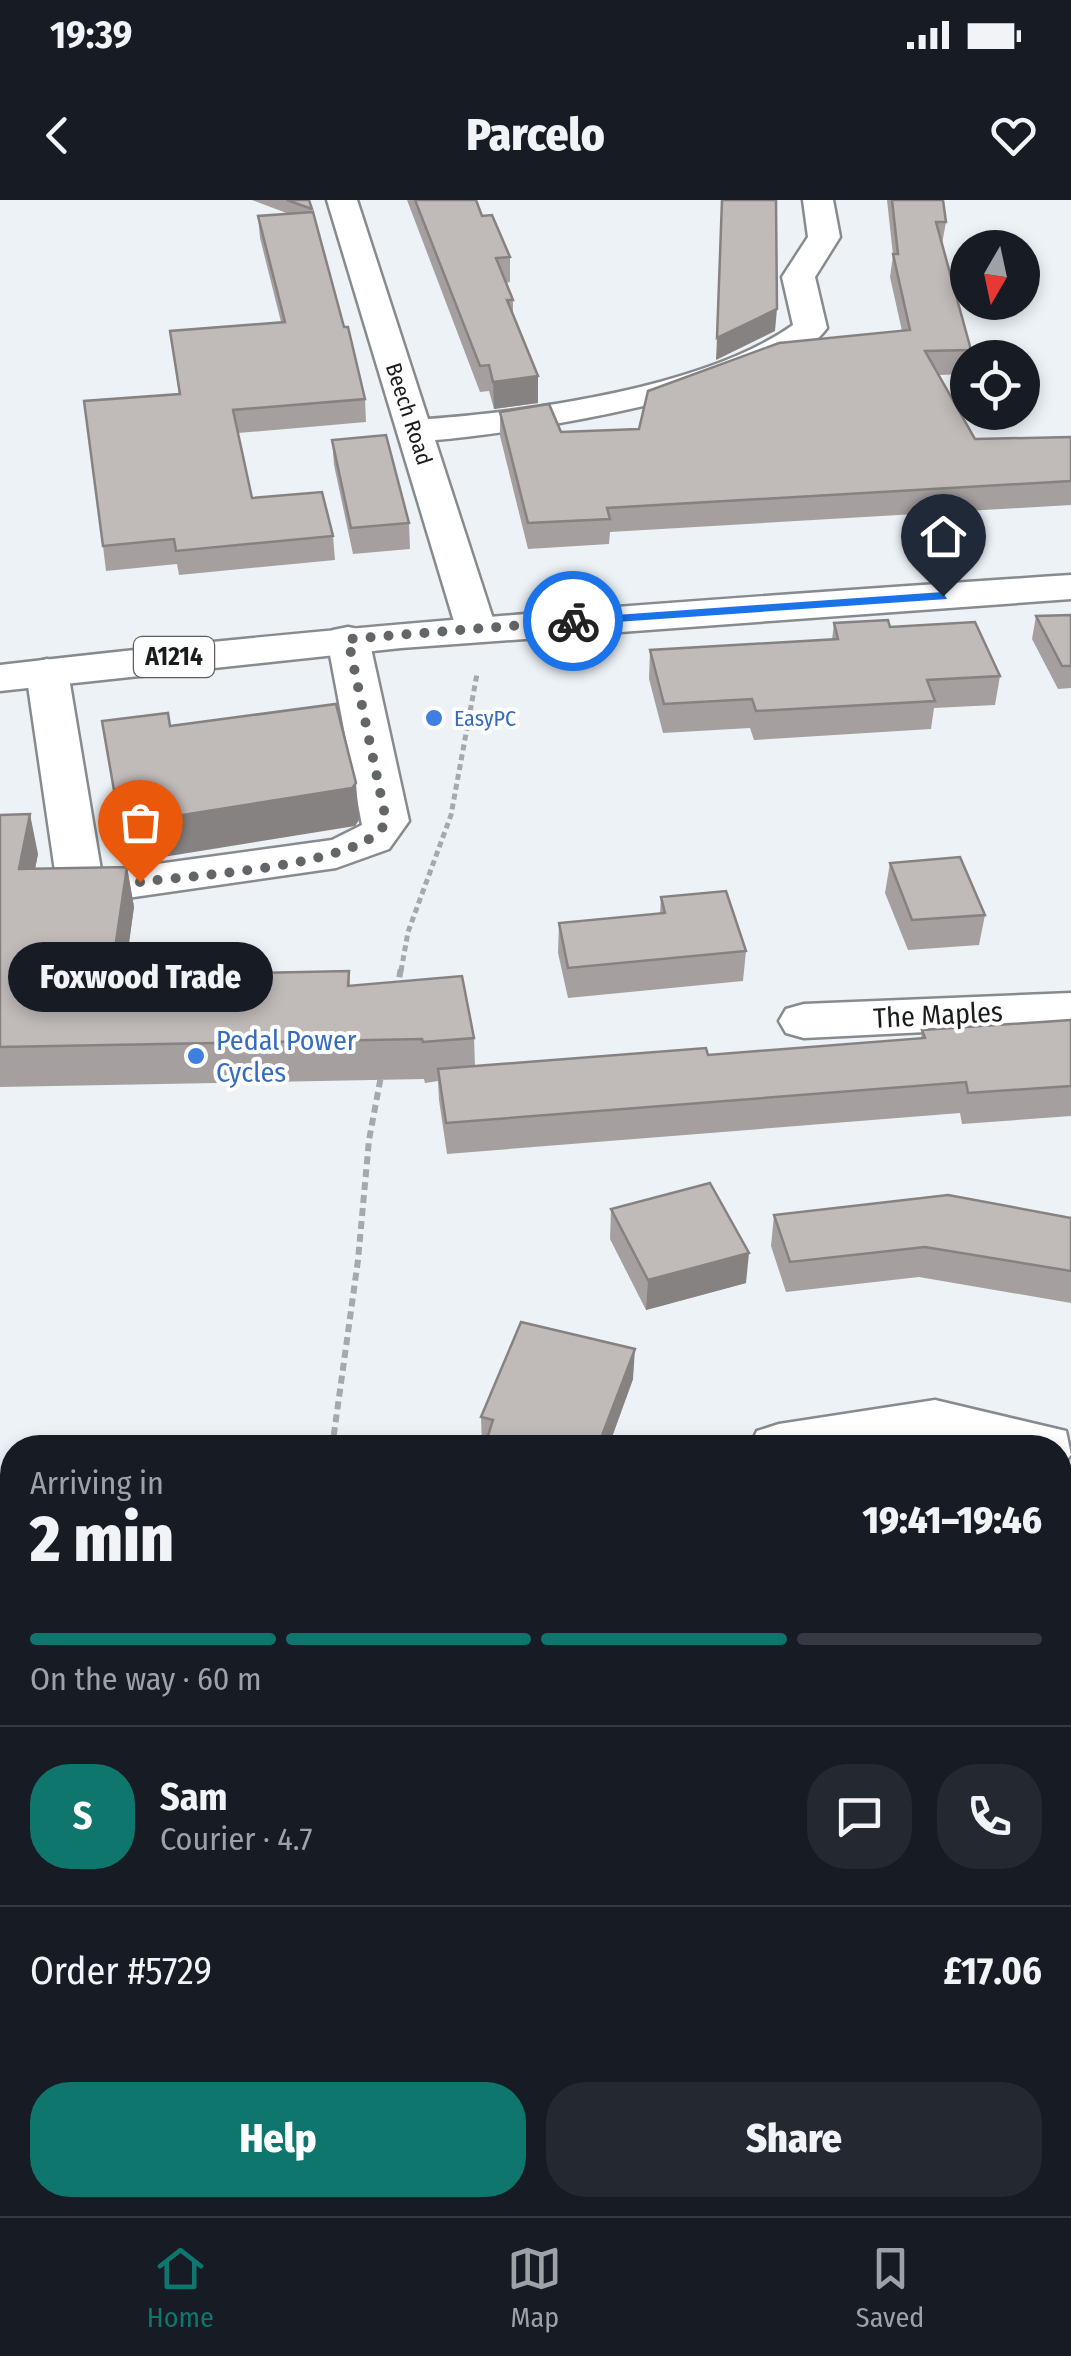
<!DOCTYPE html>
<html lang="en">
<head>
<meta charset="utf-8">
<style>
	body { margin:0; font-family:"Fira Sans Condensed",sans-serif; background:#242831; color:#f1f3f6; height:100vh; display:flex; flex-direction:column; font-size:38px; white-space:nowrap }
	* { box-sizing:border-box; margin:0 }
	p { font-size:32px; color:#9ea1a6 }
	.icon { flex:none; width:55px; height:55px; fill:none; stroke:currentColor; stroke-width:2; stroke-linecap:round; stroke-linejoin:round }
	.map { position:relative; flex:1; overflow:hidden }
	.details { position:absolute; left:0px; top:1235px; width:1072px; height:782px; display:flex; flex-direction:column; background:#171b24; border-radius:40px 40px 0 0; box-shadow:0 5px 15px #0003 }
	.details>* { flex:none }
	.needle { width:65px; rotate:189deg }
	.tools { position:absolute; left:950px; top:30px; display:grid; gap:20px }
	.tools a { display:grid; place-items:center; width:90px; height:90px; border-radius:50%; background:#171b24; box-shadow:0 5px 15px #0003; font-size:50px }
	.pin { position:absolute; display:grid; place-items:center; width:85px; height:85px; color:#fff; margin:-102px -42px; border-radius:50% 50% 50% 0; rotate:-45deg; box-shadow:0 0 10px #0007 }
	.pin .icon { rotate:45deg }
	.courier { position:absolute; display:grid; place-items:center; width:100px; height:100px; margin:-50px; border:8px solid #1a73e8; border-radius:50%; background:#fff; color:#222; box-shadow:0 2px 12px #0007 }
	.bubble { position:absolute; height:70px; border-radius:35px; background:#171b24; box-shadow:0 5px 15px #0003; font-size:32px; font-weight:800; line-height:70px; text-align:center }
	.summary em { font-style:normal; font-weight:800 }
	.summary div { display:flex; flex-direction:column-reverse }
	.summary { display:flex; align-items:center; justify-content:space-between; height:170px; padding:0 30px }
	h1 { font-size:65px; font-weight:800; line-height:75px }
	.bar { display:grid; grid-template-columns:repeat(4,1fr); gap:15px 10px; align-content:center; height:120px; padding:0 30px }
	.bar i { height:12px; border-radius:8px; background:#363941 }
	.bar .current { background:#0f766e }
	.bar p { grid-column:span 4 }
	.line { display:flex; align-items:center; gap:25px; padding:0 30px; border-top:2px solid #363941 }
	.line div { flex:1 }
	.round { display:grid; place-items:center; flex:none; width:105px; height:105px; border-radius:40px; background:#242831 }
	.button { display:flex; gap:20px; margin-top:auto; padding:20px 30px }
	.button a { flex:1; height:115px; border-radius:40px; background:#0f766e; color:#fff; font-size:40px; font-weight:800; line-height:115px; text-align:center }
	.button a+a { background:#242831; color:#f1f3f6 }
	.status { display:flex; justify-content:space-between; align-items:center; height:70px; padding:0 50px; background:#171b24; direction:ltr }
	.status svg { height:28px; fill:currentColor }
	header { display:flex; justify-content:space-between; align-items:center; height:130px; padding:0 30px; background:#171b24; font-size:45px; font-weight:800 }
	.dock { display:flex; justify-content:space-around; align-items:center; height:140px; border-top:2px solid #363941; background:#171b24; font-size:28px; color:#9ea1a6 }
	.dock a { display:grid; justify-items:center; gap:5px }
	.dock .current { color:#0f766e }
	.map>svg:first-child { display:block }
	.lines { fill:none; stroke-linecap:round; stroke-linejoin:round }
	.minor-casing { stroke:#878b8f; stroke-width:5 }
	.major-casing { stroke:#878b8f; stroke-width:5 }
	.path-far2 { stroke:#a5a9ac; stroke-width:5; stroke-dasharray:6 4; stroke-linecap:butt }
	.path-far1 { stroke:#a5a9ac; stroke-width:6; stroke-dasharray:8 5; stroke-linecap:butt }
	.path { stroke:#a5a9ac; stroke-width:8; stroke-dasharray:10 6; stroke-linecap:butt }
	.minor { fill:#fff; fill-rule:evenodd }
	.major { fill:#fff; fill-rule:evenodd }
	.wall { fill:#a5a09f }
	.shaded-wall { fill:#868282 }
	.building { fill:#c0bab9; stroke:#868282; stroke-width:2.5 }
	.route { fill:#1a73e8 }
	.done { stroke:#636668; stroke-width:10; stroke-dasharray:0 18 }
	.shop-dot { fill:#3f7fe0; stroke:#fefefe; stroke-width:4 }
	.labels { text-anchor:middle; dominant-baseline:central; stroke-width:8; stroke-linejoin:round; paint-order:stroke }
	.far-street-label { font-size:22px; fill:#191b1c; stroke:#fefefe }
	.far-shop-label { font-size:22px; fill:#366cbe; stroke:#fefefe; text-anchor:start }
	.shield { fill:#fefefe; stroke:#5e5f60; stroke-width:2.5 }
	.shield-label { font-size:25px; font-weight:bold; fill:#191b1c }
	.street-label { font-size:28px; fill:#191b1c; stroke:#fefefe }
	.shop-label { font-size:28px; fill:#366cbe; stroke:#fefefe; text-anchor:start }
</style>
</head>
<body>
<div class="status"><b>19:39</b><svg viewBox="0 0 49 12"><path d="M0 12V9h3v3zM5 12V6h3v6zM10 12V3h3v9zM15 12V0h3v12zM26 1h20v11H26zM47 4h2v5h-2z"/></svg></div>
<header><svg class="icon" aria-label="back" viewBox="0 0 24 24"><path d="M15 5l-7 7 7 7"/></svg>Parcelo<svg class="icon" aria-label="heart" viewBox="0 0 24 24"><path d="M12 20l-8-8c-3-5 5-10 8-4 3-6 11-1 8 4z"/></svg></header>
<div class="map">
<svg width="1071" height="2016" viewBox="0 0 1071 2016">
	<rect width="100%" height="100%" fill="#edf2f6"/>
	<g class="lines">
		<defs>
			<g id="minor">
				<path d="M327,0H357L428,219C534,211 706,187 793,125L782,77L808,37L803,0H833L840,37L815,77L827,128C782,192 515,234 435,240L496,428L490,437L476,440L462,437L456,428Z"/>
				<polygon points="348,427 363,430 369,439 409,621 389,649 336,668 106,701 65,690 55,671 26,472 32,463 47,459 62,463 68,472 101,670 106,671 332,640 362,625 327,439 333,430"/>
				<polygon points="1071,793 1071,825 804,838 786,833 779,821 786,809 804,804"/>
				<polygon points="935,1200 1066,1231 1071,1255 1060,1267 1060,1248 749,1248 757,1231 779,1224"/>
			</g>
			<path id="major" d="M1071,375V399L401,448L0,491V465C356,423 713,399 1071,375Z"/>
		</defs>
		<use href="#minor" class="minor-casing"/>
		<use href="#major" class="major-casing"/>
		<polyline class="path-far2" points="401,771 408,732 451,615 477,474"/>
		<g class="path-far1">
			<polyline points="397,790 401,768"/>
			<polyline points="332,1248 358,1060 369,940 381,876"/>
		</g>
		<polyline class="path" points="248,2005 249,2016"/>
		<use href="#minor" class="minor"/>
		<use href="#major" class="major"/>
	</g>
	<g class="wall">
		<polygon points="252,0 309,0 365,199 366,222 238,233 252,298 333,336 335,360 179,375 177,364 106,371 103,346 179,194 170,131 281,122 260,38 258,16 289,14"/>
		<polygon points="407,0 476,0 482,16 510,57 510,82 506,83 513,100 513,115 538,176 538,203 494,209 489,191 480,192"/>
		<polygon points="887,0 943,0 946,22 942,44 971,150 970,158 968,158 967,174 939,175 975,239 1071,237 1071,305 610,332 609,344 528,349 500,236 500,212 561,232 639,229 902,131 890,77 893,55"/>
		<polygon points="332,240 409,323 410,349 353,354 334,265"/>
		<polygon points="1071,415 1071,488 1058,489 1032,439 1036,416"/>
		<polygon points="834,423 890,427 1000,476 995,505 934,508 931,529 754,540 750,528 663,533 649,479 650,450 832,440"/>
		<polygon points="0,615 38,654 35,669 127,667 134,707 124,775 349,771 350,786 474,838 475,866 708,855 921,838 922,830 1071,820 1071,916 962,924 960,913 447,954 439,900 438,881 425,883 424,879 0,887"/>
		<polygon points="890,663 985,715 979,745 908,750 885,693"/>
		<polygon points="661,697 746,751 743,781 568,798 558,753 559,723 660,714"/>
		<polygon points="611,1009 746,1083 646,1110 610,1039"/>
		<polygon points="774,1015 1071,1018 1071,1103 919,1077 786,1092 771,1046"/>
		<polygon points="633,1179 608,1248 482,1247 481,1217"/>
		<polygon points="1060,1289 1071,1291 1071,1385 1060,1382"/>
	</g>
	<g class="shaded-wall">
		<polygon points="777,109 775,131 716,160 717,138"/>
		<polygon points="538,176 538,203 494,209 493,182"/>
		<polygon points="356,583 359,620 355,626 126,663 120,625"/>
		<polygon points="30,614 38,654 27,709 19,669"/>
		<polygon points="127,667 134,707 119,816 111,776"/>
		<polygon points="749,1053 746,1083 646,1110 648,1080"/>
		<polygon points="635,1149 633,1179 608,1248 598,1248"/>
	</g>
	<g class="building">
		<polygon points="287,0 309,0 312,9"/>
		<polygon points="415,0 476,0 482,16 492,15 510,57 496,58 513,100 507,100 538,176 493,182 489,165 480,166"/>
		<polygon points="722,0 776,0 777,109 717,138"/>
		<polygon points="892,0 943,0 946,22 936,22 971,150 925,151 975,239 1071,237 1071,281 607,308 610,319 528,323 500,212 549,204 561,232 639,229 648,191 779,143 910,130 893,54 898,54"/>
		<polygon points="313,12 344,127 348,127 365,199 233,210 252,298 322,292 333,336 176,351 174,339 103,346 84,201 180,194 170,131 285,122 258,16"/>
		<polygon points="386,235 409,323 351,328 332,240"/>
		<polygon points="1071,415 1071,466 1062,466 1036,416"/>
		<polygon points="888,420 890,427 975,422 1000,476 927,480 935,501 756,511 752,499 664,504 650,450 838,439 834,423"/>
		<polygon points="336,504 356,583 352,588 120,625 102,521 168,513 170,526"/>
		<polygon points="30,614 19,669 127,667 111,776 349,771 348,786 462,776 474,838 423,842 422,839 0,847 0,615"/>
		<polygon points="960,657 985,715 912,720 890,663"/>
		<polygon points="726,691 746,751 568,768 559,723 665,713 661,697"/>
		<polygon points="1071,820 1071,886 968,893 966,882 446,923 438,869 706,848 708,855 925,838 922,830"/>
		<polygon points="710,983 749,1053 648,1080 611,1009"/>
		<polygon points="948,995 1071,1018 1071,1071 925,1047 790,1062 774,1015"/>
		<polygon points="521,1122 635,1149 598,1246 579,1242 577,1248 484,1248 493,1220 481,1217"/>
		<polygon points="899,1240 929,1248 897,1248"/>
		<polygon points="1060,1289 1071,1291 1071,1353 1060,1351"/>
	</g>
	<polygon class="route" points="943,392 947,399 573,425 567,421 573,418"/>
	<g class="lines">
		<path class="done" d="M140,682C185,676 375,666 386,620L348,439L573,421"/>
	</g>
	<g class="shop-dot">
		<circle cx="434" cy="518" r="10"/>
		<circle cx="196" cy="856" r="10"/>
	</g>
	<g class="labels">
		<g class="far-street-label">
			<text transform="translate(409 214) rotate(72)">Beech Road</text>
		</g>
		<g class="far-shop-label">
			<text x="454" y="518">EasyPC</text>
		</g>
		<rect class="shield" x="134" y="437" width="80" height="40" rx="8"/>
		<g class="shield-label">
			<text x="174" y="457">A1214</text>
		</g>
		<g class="street-label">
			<text transform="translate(938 815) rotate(-3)">The Maples</text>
		</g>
		<g class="shop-label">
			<text x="216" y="840">Pedal Power<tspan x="216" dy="32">Cycles</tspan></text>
		</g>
	</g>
</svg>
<div class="tools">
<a><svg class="needle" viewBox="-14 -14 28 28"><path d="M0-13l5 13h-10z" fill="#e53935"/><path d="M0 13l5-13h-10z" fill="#9ea1a6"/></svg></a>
<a><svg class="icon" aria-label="locate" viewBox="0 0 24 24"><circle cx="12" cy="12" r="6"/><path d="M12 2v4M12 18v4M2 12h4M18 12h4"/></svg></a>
</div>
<div class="pin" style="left:140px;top:682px;background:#ea580c"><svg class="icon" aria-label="bag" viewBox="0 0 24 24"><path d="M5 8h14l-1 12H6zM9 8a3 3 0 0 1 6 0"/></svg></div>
<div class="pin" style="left:943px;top:396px;background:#1f2937"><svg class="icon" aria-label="home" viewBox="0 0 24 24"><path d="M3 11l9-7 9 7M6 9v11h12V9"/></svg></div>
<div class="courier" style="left:573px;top:421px"><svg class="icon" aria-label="bike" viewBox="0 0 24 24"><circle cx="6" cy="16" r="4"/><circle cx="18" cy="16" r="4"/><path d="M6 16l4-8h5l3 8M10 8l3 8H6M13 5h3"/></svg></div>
<div class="bubble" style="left:8px;top:742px;width:265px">Foxwood Trade</div>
<section class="details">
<div class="summary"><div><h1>2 min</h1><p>Arriving in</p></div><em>19:41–19:46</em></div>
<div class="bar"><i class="current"></i><i class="current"></i><i class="current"></i><i></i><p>On the way · 60 m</p></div>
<div class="line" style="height:180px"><b class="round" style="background:#0f766e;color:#fff">S</b><div><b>Sam</b><p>Courier · 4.7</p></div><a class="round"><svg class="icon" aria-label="chat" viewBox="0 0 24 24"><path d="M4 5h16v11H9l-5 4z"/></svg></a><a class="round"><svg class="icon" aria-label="phone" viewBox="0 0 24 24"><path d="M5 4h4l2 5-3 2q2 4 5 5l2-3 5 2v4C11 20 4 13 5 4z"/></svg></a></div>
<div class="line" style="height:130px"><div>Order #5729</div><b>£17.06</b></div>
<div class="button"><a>Help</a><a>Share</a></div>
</section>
</div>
<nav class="dock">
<a class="current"><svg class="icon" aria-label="home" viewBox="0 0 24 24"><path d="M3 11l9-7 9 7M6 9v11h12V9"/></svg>Home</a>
<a><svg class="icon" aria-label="map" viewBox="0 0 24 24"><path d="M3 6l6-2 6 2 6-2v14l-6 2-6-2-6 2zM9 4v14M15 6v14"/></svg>Map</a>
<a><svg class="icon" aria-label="saved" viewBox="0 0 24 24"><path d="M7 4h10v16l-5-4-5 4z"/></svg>Saved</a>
</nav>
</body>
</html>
